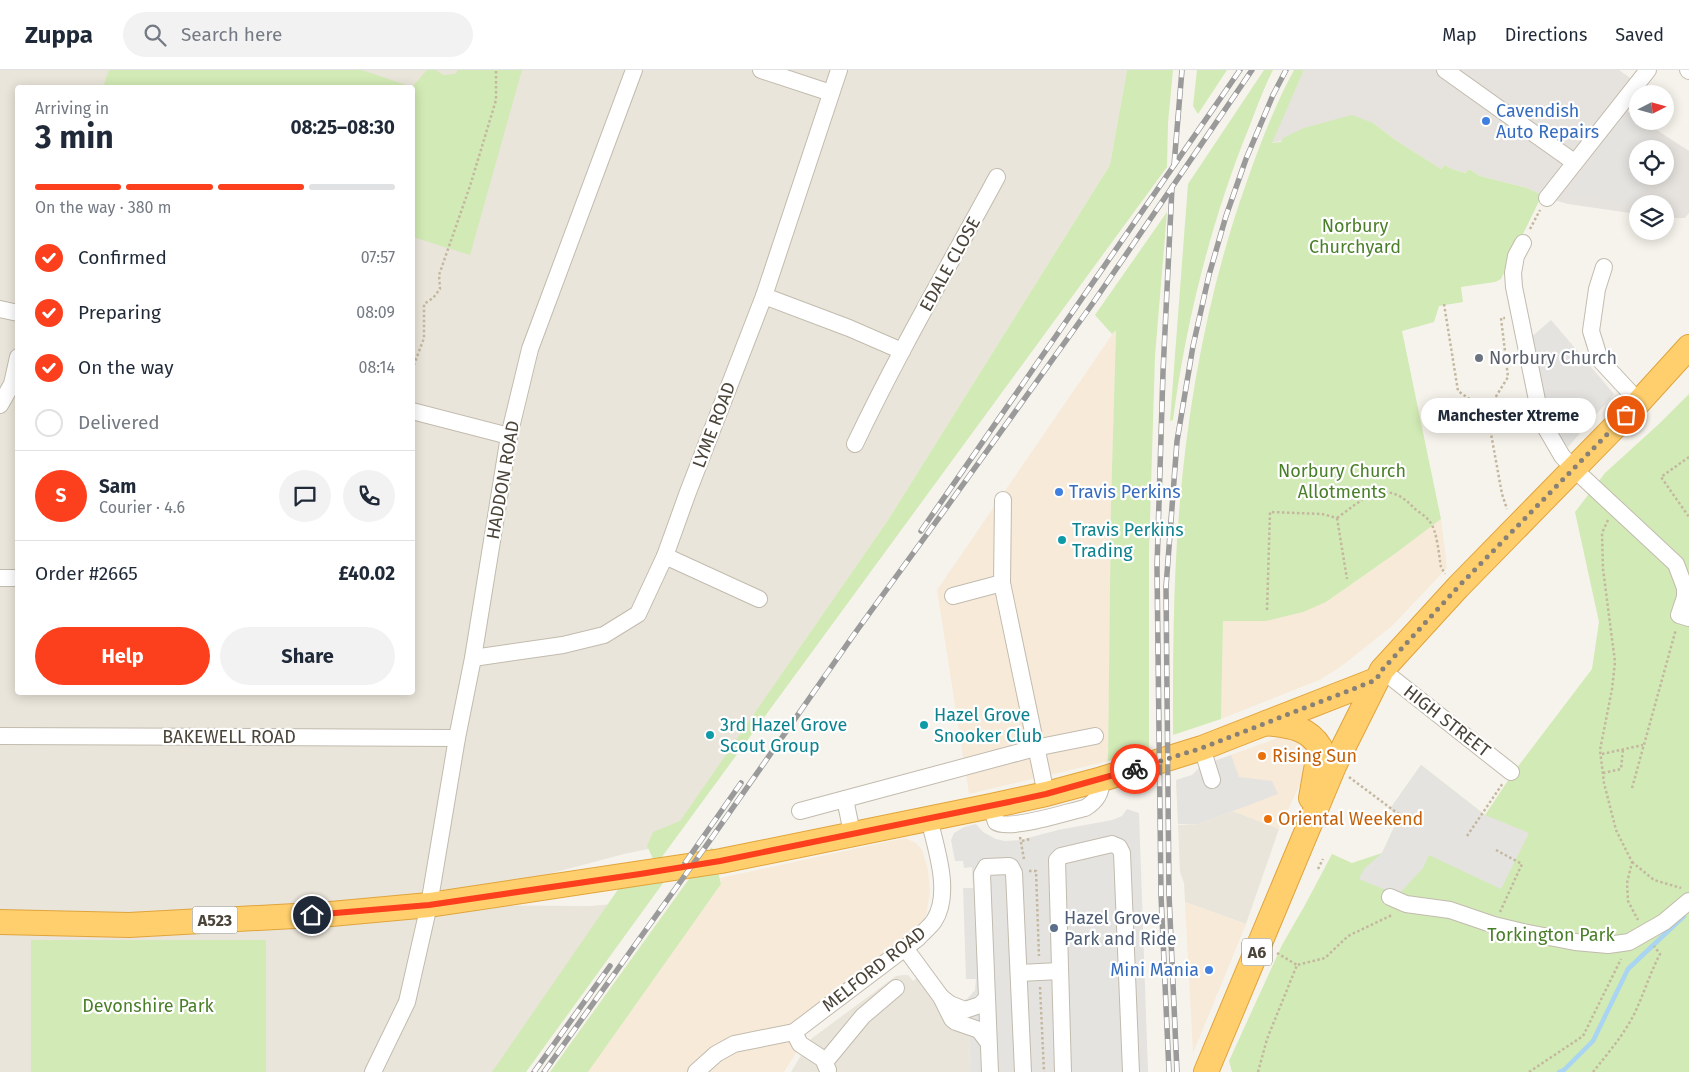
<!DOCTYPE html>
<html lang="en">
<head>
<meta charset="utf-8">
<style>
	body { margin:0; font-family:"Fira Sans",sans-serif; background:#f2f2f3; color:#1f2937; height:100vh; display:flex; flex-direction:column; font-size:19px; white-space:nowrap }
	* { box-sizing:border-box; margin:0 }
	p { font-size:16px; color:#747a83 }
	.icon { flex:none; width:28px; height:28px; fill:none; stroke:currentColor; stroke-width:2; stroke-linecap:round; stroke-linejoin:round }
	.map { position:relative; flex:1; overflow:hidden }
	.details { position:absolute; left:15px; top:15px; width:400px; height:610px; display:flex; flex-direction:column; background:#fff; border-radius:5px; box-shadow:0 2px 12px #0003 }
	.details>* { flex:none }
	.needle { width:32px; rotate:84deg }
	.fabs { position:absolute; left:1629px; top:15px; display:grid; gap:10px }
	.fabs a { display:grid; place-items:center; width:45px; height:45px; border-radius:50%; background:#fff; box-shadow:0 2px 12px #0003; font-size:25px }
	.pin { position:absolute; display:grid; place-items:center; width:42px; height:42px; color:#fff; margin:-21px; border:2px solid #fff; border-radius:50%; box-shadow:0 1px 5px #0007 }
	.courier { position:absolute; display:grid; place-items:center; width:50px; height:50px; margin:-25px; border:4px solid #fc3f1d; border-radius:50%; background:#fff; color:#222; box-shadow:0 1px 6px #0007 }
	.bubble { position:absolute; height:35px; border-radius:18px; background:#fff; box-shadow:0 2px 12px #0003; font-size:16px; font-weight:700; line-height:35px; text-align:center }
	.head em { font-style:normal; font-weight:700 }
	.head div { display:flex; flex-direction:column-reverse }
	.head { display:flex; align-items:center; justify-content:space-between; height:85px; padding:0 20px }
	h1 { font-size:32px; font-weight:700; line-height:38px }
	.bar { display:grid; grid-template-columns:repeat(4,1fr); gap:8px 5px; align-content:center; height:60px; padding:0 20px }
	.bar i { height:6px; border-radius:4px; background:#e0e1e3 }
	.bar .active { background:#fc3f1d }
	.bar p { grid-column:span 4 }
	.line { display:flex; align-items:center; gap:12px; padding:0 20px; border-top:1px solid #e0e1e3 }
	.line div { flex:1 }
	.round { display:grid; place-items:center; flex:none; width:52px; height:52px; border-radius:26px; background:#f2f2f3 }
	ol { padding:0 20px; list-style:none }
	li { display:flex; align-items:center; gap:15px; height:55px }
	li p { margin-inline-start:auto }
	li .icon { padding:5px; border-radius:50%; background:#fc3f1d; color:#fff; stroke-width:4 }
	li:last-child { color:#747a83 }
	li i { width:28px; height:28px; border:2px solid #e0e1e3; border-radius:50% }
	.action { display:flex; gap:10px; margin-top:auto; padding:10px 20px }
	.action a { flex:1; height:58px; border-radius:30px; background:#fc3f1d; color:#fff; font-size:20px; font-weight:700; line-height:58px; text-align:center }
	.action a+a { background:#f2f2f3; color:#1f2937 }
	header { display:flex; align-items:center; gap:30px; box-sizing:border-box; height:70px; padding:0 25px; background:#fff; border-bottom:1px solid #e0e1e3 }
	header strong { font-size:24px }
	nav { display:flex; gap:28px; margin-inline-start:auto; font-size:18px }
	.search { width:350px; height:45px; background:#f2f2f3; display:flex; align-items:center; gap:12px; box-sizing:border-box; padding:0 18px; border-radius:28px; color:#747a83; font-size:19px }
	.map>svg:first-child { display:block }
	.residential { fill:#eae5da; fill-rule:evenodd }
	.commercial { fill:#f7ead8 }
	.industrial { fill:#e6e2dd; fill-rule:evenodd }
	.green { fill:#d2eab5 }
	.parking { fill:#e5e3e0 }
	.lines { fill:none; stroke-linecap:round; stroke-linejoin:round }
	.stream { stroke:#a9d4f2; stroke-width:4.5 }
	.minor-casing { stroke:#c2bbae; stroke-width:18 }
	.highway-casing { stroke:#e0a43c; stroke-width:26 }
	.path { stroke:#c4b79f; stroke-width:2.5; stroke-dasharray:2.5 2.5; stroke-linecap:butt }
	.minor { stroke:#fff; stroke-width:16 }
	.highway { stroke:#ffcf6e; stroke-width:24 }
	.rail-casing { stroke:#9a9a9a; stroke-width:5.5 }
	.rail { stroke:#fff; stroke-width:4; stroke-dasharray:11; stroke-linecap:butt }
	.done { stroke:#878178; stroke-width:5; stroke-dasharray:0 9 }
	.route { stroke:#fc3f1d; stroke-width:6 }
	.shop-dot { fill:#3f7fe0; stroke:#fff; stroke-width:2 }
	.worship-dot { fill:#6b7280; stroke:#fff; stroke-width:2 }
	.culture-dot { fill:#0f9aa8; stroke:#fff; stroke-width:2 }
	.food-dot { fill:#e8710a; stroke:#fff; stroke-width:2 }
	.service-dot { fill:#5c6f8a; stroke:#fff; stroke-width:2 }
	.labels { text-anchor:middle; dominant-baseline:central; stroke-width:4.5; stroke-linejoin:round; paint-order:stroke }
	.shield { fill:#fff; stroke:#817c74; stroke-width:1 }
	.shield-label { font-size:16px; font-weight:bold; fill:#4b4439 }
	.shop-label { font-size:18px; fill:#366cbe; stroke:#fff; text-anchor:start }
	.park-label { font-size:18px; fill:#4a7f2a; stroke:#fff }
	.street-label { font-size:18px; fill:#4b4439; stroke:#fff }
	.worship-label { font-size:18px; fill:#5b616d; stroke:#fff; text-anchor:start }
	.culture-label { font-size:18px; fill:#0d838f; stroke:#fff; text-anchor:start }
	.food-label { font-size:18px; fill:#c56008; stroke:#fff; text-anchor:start }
	.service-label { font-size:18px; fill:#4e5e75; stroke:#fff; text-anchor:start }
</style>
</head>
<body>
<header>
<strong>Zuppa</strong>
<div class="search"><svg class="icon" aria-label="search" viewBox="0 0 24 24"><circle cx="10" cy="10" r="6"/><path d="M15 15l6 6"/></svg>Search here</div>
<nav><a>Map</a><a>Directions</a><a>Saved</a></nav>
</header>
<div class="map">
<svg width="1689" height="1002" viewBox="0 0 1689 1002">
	<rect width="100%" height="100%" fill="#f6f3ec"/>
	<g class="residential">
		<path d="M0,0H1127L1110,95L888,450L663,776L624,784L431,835L590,836L624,833L499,1002H0ZM18,18H412V622H18Z"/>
		<polygon points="1233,741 1279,759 1246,854 1185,832 1184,813 1180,802 1178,755 1199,754"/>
		<polygon points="903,905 908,905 913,911 917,908 948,952 969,962 970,1002 791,1002 811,969 896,906"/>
	</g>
	<g class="commercial">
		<polygon points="1116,259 1111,432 1108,691 969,724 937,520"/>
		<polygon points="1441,449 1447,498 1392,556 1339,598 1319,610 1221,649 1223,551 1266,551 1326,532 1396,483"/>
		<polygon points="1291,663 1309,675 1307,699 1279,759 1233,741 1199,754 1178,754 1176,710 1192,705 1201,696"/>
		<polygon points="905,768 916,773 922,780 928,800 930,822 926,845 918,868 794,961 797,981 784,1002 588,1002 721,814 720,808"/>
		<polygon points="1185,832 1246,854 1193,983"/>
	</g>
	<path class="industrial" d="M1304,0H1619L1644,18L1640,24H1638L1637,27L1627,41L1637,48L1638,51H1643L1689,81V143L1685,148H1665V134H1638L1637,144L1568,134L1550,129L1527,118L1480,106L1469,99L1467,103L1452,99L1445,95L1441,99L1397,71L1373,53L1271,73ZM1638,79H1665V106H1638Z"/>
	<g class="green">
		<polygon points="109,0 362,0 412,17 427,0 436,0 443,5 455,4 458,0 522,0 470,185 413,167 412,18 103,17"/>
		<polygon points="1127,0 1173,0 1168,53 1167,97 656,795 647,776 653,762 680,751 888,450 1110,95"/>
		<polygon points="1197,0 1227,0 1198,44 1193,36"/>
		<path d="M1264,0H1273C1263,19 1256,40 1248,60C1211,152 1186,251 1173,350L1170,351L1188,114Z"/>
		<path d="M1294,0H1304L1272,73L1281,72L1283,68L1304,58L1352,45L1373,53L1397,71L1441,99L1445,95L1452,99L1466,103L1469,99L1480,106L1527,118L1542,125L1501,209L1495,212L1461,217L1463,232L1439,236L1434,252L1402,261L1441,449L1396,483L1326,532L1303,542L1266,551H1223L1221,649L1173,665C1173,591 1173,517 1179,443C1188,330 1209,217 1247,111C1260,74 1275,35 1294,0Z"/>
		<polygon points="1167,142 1155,286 1149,483 1149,678 1108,691 1111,432 1116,260 1112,264 1095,245"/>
		<polygon points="1689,324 1689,1002 1232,1002 1229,991 1282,875 1305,835 1332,784 1352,793 1382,783 1399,747 1390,739 1421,695 1485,745 1513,703 1592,599 1599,552 1575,442 1605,403 1660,353"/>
		<polygon points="712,777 721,814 588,1002 550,1002"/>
		<polygon points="666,809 526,1002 492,1002 619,818"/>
		<rect x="31" y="870" width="235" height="132"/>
	</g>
	<g class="parking">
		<polygon points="1627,41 1666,78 1665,80 1665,79 1638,79 1638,106 1651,106 1636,134 1566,124"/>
		<polygon points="1551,250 1614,324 1568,377 1543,351 1528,270"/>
		<polygon points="1231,685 1239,707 1272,711 1278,724 1199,754 1178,754 1176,710 1192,705 1201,696"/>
		<polygon points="1421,695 1485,745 1529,763 1501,819 1429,785 1423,798 1398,825 1359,809 1364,799 1382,783 1399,747 1390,739"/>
		<polygon points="1127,739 1139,743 1148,1002 970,1002 969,962 948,952 917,908 949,929 961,931 967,929 975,920 976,909 966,909 963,818 973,818 972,797 964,798 963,791 955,791 951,770 954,763 964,757 976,754 983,762 996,769 1005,771 1020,770 1058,760 1112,750 1122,746"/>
	</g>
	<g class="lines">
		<polyline class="stream" points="1559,1002 1564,1000 1593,971 1628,899 1684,846"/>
		<defs>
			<g id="minor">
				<polyline points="761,0 831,23"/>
				<polyline points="1445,0 1574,92"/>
				<polyline points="1688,0 1689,1"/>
				<polyline points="1547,128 1648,0"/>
				<polyline points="1523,173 1516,186 1513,203 1514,217 1539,340 1544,355 1562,386 1574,399 1676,494 1685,518 1685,527 1679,545 1689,548"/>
				<polyline points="1604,197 1597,219 1591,261 1600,290 1639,332"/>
				<polyline points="764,226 849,258 902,281"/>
				<polyline points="0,239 18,243"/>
				<polyline points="0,335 12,314 18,287"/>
				<polyline points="412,341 509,366"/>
				<path d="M855,374C898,283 949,196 997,107"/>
				<polyline points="1003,430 1002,513 1046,724"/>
				<polyline points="665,486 759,529"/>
				<polyline points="0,508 18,508"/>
				<polyline points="953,526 1002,513"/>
				<polyline points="473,588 563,575 604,565 638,544 665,486 688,422 764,226 839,0"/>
				<polyline points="1382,600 1511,702"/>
				<polyline points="0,666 457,668"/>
				<polyline points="1202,678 1212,710"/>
				<polyline points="845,729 852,763"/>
				<path d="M991,736L996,752C1009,761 1067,742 1085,738C1097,731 1101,723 1102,709"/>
				<polyline points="800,741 1035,678 1095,666"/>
				<polyline points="1390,827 1406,834 1450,840 1494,855 1523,862 1575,872 1608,875 1629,872 1664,852 1689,831"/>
				<polyline points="905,878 941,927 952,949 956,952 979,960 988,972"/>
				<polyline points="1019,903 1060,901"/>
				<polyline points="941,927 950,934 965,940 980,935 987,928"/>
				<polyline points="794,962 800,974 823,989 828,1000"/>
				<polyline points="825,992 863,946 896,918"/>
				<polyline points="373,1002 407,932 429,835 457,668 473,588 509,366 530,279 634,0"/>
				<path d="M696,1002L716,984L734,974L794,962L918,868C923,862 930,857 934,851C952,824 936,778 929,749"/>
				<polyline points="990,1002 982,804 986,797 1009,796 1011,797 1014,803 1023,1002"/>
				<polyline points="1063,1002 1057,790 1061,786 1112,774 1119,777 1122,783 1131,1002"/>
			</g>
			<g id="highway">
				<path d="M1266,653C1288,656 1307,656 1320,677L1311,728"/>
				<polyline points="0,852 129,855 331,844 429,835 721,791 991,736 1046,724 1102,709 1202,678 1376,610"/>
				<polyline points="1206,1002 1334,696 1382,600 1458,517 1639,332 1689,277"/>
			</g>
		</defs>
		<use href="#minor" class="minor-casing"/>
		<use href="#highway" class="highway-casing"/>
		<g class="path">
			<polyline points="1530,159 1540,140"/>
			<polyline points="1444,234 1458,321 1487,341 1508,307 1501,248 1505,248"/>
			<polyline points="412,300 424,268 424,234 433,228 440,219 439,205 470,116 496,30 496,0"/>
			<polyline points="1485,331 1502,424 1507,439"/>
			<polyline points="1689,387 1661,407 1689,447"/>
			<path d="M1337,448C1363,429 1385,407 1413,437C1418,442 1426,446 1430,452C1437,460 1439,486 1441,497L1445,504"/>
			<polyline points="1337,448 1347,509"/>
			<polyline points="1608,450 1602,463 1603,499 1615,592 1612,619 1600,680 1604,713 1616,760 1632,792 1627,813 1628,831 1638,850"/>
			<polyline points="1267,540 1270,442 1322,444 1337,448"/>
			<polyline points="1602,684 1643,675"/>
			<polyline points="1603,703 1621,699 1623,679"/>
			<polyline points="1349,707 1408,751"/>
			<polyline points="1632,718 1676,559"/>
			<polyline points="1467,766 1503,713"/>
			<polyline points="1020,767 1024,789"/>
			<polyline points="1022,771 1030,769 1030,770"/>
			<polyline points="1496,780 1522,794 1500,842"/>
			<polyline points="1632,792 1654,810 1681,818"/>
			<polyline points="1318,799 1323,789"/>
			<polyline points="1029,801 1036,801 1039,886"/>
			<polyline points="1277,883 1297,895"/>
			<polyline points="1040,917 1044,1002"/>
			<polyline points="1258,1002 1267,969 1297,895 1325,888 1348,866 1392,845"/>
			<polyline points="1529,1002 1583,966 1621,889"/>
			<path d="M1593,1002C1609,982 1627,961 1637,938C1645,920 1651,901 1660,884L1654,876"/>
		</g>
		<use href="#minor" class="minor"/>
		<use href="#highway" class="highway"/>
		<defs>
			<g id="rail">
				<polyline points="1174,95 1182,0"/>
				<polyline points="921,461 1240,0"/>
				<polyline points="685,793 741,713"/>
				<polyline points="534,1002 610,896"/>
				<polyline points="544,1002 711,769 855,563 949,434 1093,233 1252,0"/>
				<polyline points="1169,1002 1161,825 1157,497 1163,302 1172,117"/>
				<polyline points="1177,1002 1169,825 1166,517 1177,371 1193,276 1209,205 1226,146 1246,89 1273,25 1286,0"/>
			</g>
		</defs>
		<use href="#rail" class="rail-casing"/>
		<use href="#rail" class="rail"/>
	</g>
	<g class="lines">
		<polyline class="done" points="1135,699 1202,678 1376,610 1382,600 1458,517 1626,345"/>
		<polyline class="route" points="312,845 429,835 640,804 720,791 1009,732 1046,724 1135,699"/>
	</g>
	<g class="shop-dot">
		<circle cx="1486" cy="51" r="5"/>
		<circle cx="1059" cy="422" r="5"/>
		<circle cx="1209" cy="900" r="5"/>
	</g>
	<circle class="worship-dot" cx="1479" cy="288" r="5"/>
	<g class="culture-dot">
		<circle cx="1062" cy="470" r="5"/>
		<circle cx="924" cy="655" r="5"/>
		<circle cx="710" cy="665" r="5"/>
	</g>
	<g class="food-dot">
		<circle cx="1262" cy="686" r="5"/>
		<circle cx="1268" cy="749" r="5"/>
	</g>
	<circle class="service-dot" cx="1054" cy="858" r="5"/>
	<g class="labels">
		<g class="shield">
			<rect x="192.5" y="836.5" width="45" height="27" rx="4"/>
			<rect x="1242" y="868.5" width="30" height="27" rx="4"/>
		</g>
		<g class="shield-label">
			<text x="215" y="850">A523</text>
			<text x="1257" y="882">A6</text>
		</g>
		<g class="shop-label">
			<text x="1496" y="41">Cavendish<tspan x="1496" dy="21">Auto Repairs</tspan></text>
			<text x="1069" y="422">Travis Perkins</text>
			<text x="1199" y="900" text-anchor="end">Mini Mania</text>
		</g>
		<g class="park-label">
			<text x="1355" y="156">Norbury<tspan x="1355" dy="21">Churchyard</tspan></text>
			<text x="1342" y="401">Norbury Church<tspan x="1342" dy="21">Allotments</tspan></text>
			<text x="1551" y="865">Torkington Park</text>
			<text x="148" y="936">Devonshire Park</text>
		</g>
		<g class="street-label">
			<text transform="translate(950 194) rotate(-61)">EDALE CLOSE</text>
			<text transform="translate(714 355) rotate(-69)">LYME ROAD</text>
			<text transform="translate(503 410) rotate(-80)">HADDON ROAD</text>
			<text transform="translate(1447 651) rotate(38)">HIGH STREET</text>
			<text x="229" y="667">BAKEWELL ROAD</text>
			<text transform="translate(874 899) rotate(-38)">MELFORD ROAD</text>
		</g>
		<g class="worship-label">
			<text x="1489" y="288">Norbury Church</text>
		</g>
		<g class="culture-label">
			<text x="1072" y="460">Travis Perkins<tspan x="1072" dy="21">Trading</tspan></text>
			<text x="934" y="645">Hazel Grove<tspan x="934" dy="21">Snooker Club</tspan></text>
			<text x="720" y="655">3rd Hazel Grove<tspan x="720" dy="21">Scout Group</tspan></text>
		</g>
		<g class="food-label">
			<text x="1272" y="686">Rising Sun</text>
			<text x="1278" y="749">Oriental Weekend</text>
		</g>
		<g class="service-label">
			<text x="1064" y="848">Hazel Grove<tspan x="1064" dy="21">Park and Ride</tspan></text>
		</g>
	</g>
</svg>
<div class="fabs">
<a><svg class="needle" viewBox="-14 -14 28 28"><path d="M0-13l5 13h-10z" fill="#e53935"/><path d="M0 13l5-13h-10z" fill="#747a83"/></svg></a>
<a><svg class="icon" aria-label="locate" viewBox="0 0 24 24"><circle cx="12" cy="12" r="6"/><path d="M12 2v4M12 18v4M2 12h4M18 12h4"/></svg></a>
<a><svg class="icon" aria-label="layers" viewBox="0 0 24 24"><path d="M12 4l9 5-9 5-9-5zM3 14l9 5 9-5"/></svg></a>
</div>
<div class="pin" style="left:1626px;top:345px;background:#ea580c"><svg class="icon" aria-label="bag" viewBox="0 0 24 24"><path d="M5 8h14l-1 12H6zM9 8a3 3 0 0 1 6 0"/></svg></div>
<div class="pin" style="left:312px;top:845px;background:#1f2937"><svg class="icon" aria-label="home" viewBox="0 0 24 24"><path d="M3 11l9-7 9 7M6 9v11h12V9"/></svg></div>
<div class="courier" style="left:1135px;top:699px"><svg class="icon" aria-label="bike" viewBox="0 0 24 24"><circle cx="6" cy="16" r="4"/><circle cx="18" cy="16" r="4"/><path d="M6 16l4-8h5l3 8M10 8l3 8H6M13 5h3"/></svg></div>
<div class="bubble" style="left:1421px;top:328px;width:175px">Manchester Xtreme</div>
<section class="details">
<div class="head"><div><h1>3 min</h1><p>Arriving in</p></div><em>08:25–08:30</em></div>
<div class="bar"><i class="active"></i><i class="active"></i><i class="active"></i><i></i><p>On the way · 380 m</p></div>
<ol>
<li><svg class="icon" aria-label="check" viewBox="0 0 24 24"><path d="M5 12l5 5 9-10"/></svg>Confirmed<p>07:57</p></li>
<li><svg class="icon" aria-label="check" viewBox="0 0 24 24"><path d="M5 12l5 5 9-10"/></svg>Preparing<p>08:09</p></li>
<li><svg class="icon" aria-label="check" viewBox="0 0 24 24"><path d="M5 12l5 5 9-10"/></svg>On the way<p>08:14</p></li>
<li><i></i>Delivered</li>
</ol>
<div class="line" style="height:90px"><b class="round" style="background:#fc3f1d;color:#fff">S</b><div><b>Sam</b><p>Courier · 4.6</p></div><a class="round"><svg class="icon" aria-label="chat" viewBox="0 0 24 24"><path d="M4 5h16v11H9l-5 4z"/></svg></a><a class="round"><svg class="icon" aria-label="phone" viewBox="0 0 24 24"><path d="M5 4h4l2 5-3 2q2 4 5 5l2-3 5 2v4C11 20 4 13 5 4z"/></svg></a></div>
<div class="line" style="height:65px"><div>Order #2665</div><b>£40.02</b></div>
<div class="action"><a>Help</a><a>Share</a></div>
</section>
</div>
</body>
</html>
